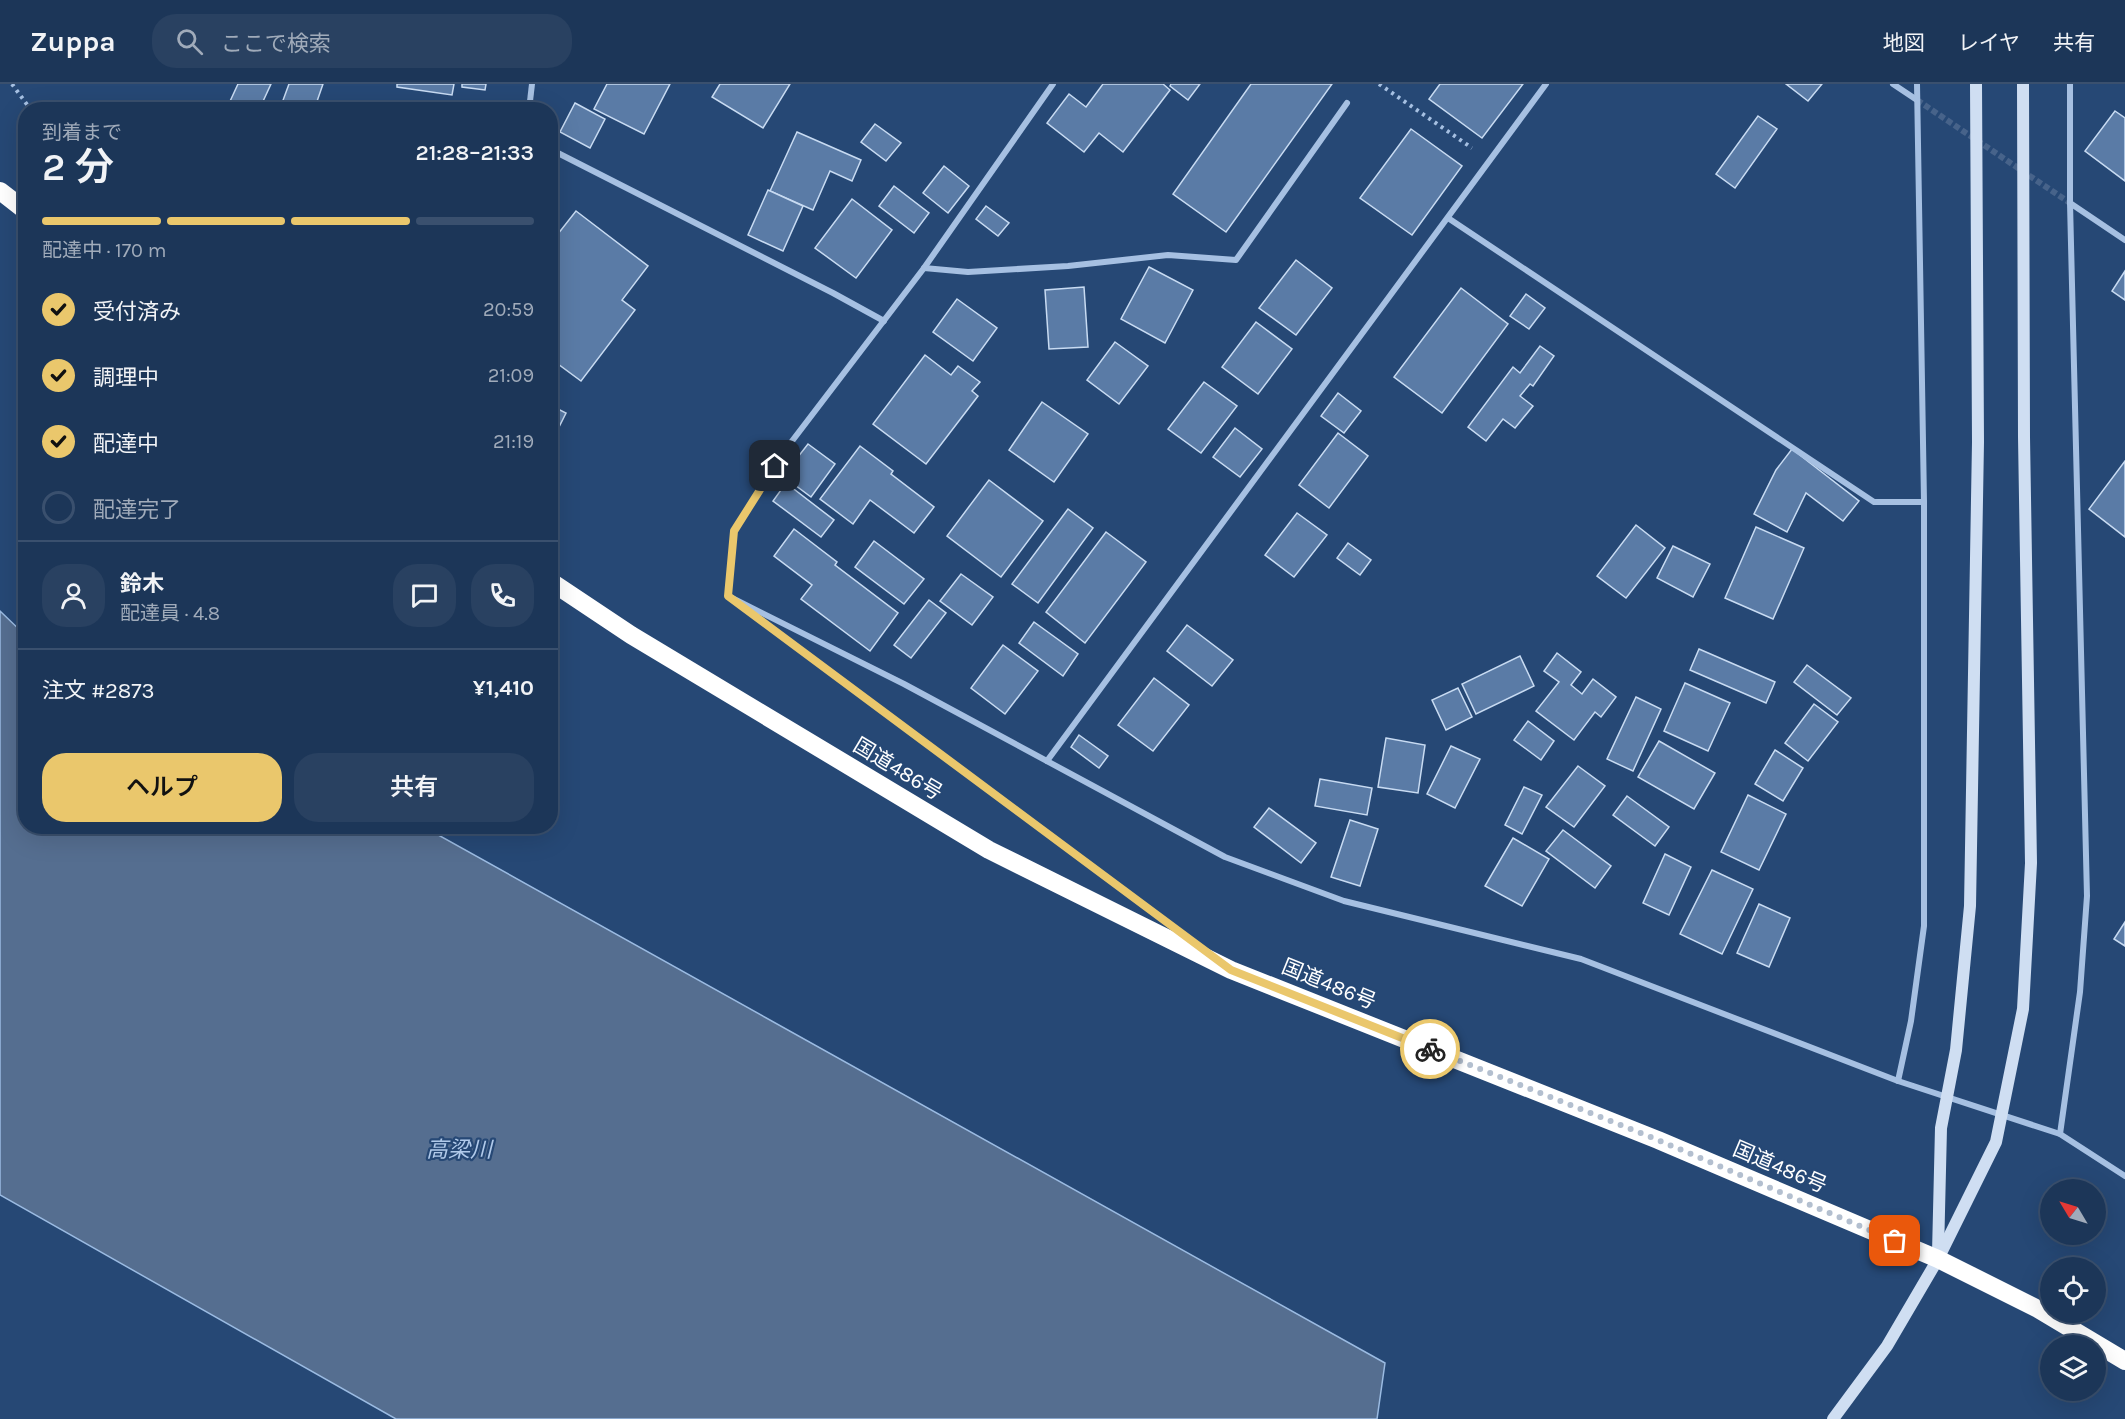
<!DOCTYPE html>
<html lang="ja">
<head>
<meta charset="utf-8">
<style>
	body { margin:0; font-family:Karla,"Noto Sans JP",sans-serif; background:#294161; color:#f1f3f6; height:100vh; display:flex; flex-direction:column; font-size:22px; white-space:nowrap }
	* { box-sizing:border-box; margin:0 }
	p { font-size:20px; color:#a0abba }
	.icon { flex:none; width:33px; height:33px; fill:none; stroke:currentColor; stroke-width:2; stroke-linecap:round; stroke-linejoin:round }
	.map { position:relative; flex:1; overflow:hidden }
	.sheet { position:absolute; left:18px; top:18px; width:540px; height:732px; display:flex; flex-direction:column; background:#1c3658; border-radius:24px; box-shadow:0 6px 24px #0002,0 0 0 2px #3a506e }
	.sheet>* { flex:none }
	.needle { width:39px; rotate:308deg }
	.controls { position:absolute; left:2040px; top:1095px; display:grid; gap:12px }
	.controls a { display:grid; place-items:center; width:66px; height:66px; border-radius:50%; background:#1c3658; box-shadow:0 6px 24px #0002,0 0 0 2px #3a506e; font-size:30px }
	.pin { position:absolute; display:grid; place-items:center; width:51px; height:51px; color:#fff; margin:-26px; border-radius:12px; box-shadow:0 3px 9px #0006 }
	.courier { position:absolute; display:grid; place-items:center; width:60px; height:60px; margin:-30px; border:4px solid #eac76c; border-radius:50%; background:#fff; color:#222; box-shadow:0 2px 8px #0007 }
	.head em { font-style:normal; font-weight:600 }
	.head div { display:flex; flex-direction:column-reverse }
	.head { display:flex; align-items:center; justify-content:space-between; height:102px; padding:0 24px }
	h1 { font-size:39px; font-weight:600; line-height:45px }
	.bar { display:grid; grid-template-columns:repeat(4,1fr); gap:9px 6px; align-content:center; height:72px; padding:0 24px }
	.bar i { height:8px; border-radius:4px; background:#3a506e }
	.bar .on { background:#eac76c }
	.bar p { grid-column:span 4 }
	.line { display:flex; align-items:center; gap:15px; padding:0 24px; border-top:2px solid #3a506e }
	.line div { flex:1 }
	.round { display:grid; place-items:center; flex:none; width:63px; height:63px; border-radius:24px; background:#294161 }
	ol { padding:0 24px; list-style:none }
	li { display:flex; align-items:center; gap:18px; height:66px }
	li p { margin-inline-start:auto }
	li .icon { padding:6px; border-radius:50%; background:#eac76c; color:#111; stroke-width:4 }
	li:last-child { color:#a0abba }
	li i { width:33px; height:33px; border:3px solid #3a506e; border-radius:50% }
	.button { display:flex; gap:12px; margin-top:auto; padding:12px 24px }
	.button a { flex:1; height:69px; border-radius:24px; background:#eac76c; color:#111; font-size:24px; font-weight:600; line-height:69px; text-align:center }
	.button a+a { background:#294161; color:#f1f3f6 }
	header { display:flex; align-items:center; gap:36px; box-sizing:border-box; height:84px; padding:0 30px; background:#1c3658; border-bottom:2px solid #3a506e }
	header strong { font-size:28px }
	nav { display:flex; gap:33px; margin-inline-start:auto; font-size:21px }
	.search { width:420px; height:54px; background:#294161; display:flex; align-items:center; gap:15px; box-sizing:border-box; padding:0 21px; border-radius:24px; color:#a0abba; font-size:22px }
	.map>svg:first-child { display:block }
	.water { fill:#556e90; stroke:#9bbbe2; stroke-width:1.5 }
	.building { fill:#5a7ba6; stroke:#c8dbf2; stroke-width:1.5 }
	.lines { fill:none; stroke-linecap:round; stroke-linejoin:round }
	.street-tunnel { stroke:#47638a; stroke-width:6; stroke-dasharray:6 3; stroke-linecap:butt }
	.path { stroke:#a6c0e2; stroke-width:4; stroke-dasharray:3 4.5; stroke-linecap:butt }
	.street { stroke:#a6c0e2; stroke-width:6 }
	.secondary { stroke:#cfdef2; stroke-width:12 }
	.highway { stroke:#fff; stroke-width:18 }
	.done { stroke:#b3bfcf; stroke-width:6; stroke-dasharray:0 10.8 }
	.route { stroke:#eac76c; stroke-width:8 }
	.labels { text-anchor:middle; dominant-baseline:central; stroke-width:4.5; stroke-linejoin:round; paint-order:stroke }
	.street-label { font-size:21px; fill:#fff; stroke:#264875 }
	.water-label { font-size:22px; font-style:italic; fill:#b1caea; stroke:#264875 }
</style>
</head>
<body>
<header>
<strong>Zuppa</strong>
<div class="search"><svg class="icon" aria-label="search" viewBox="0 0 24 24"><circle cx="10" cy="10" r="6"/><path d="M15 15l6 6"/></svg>ここで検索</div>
<nav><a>地図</a><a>レイヤ</a><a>共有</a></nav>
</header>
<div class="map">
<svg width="2125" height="1335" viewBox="0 0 2125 1335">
	<rect width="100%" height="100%" fill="#264875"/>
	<polygon class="water" points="0,527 25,551 26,742 424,743 1385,1279 1377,1335 396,1335 0,1111"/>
	<g class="building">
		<polygon points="238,0 271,0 259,26 226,26"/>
		<polygon points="289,0 323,0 314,26 299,26 282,19"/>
		<polygon points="397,0 454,0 452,11 397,3"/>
		<polygon points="462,0 486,0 485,6 462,3"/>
		<polygon points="607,0 670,0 644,50 594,25"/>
		<polygon points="720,0 790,0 763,44 712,13"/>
		<polygon points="1103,0 1163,0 1170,6 1123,68 1099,49 1084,68 1047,39 1069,10 1086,23"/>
		<polygon points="1171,0 1200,0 1188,16 1170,2"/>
		<polygon points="1251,0 1332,0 1226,148 1173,110"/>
		<polygon points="1440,0 1523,0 1482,54 1429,15"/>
		<polygon points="1786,0 1822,0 1808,17"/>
		<polygon points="575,19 605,35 590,64 560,48"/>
		<polygon points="2115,27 2125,34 2125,97 2085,67"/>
		<polygon points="1758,32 1777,45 1735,104 1716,90"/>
		<polygon points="875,40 901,59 886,77 861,58"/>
		<polygon points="1411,45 1462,82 1412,151 1360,114"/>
		<polygon points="797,48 861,76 852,97 830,87 813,126 770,107"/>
		<polygon points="944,82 969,102 948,129 923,109"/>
		<polygon points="894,102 929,129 914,149 879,122"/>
		<polygon points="768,106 803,122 783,167 748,151"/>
		<polygon points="852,115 892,146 856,194 815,164"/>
		<polygon points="986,122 1009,139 998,152 976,135"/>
		<polygon points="576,127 648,182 622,216 635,226 581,297 550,274 550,160"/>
		<polygon points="1296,176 1332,204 1296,251 1259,224"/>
		<polygon points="1149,183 1193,206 1165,259 1121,235"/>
		<polygon points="2125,187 2125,216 2112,207"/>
		<polygon points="1084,203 1088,263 1049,265 1045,206"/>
		<polygon points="1461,204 1508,240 1442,329 1394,293"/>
		<polygon points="1526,210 1545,224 1529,245 1510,232"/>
		<polygon points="957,215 997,244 973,277 933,248"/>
		<polygon points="1256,238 1292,265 1258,310 1222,283"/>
		<polygon points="1115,258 1148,282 1119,320 1087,296"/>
		<polygon points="1540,262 1554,272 1533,302 1530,300 1520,312 1533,322 1515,344 1503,335 1486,357 1468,343 1513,283 1520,289"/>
		<polygon points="925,271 951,291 958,282 980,298 972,307 978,312 926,380 873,340"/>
		<polygon points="1204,298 1237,322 1201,369 1168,345"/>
		<polygon points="1338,309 1361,327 1344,349 1321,332"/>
		<polygon points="1042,318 1088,350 1054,398 1009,366"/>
		<polygon points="550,321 566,329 550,361"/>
		<polygon points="1235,344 1262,365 1240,393 1213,373"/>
		<polygon points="1338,349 1368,372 1329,424 1299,401"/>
		<polygon points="808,360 835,380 811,413 783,392"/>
		<polygon points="860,362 893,387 891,390 934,423 914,449 870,416 853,440 820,415"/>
		<polygon points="1792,365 1859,417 1843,437 1806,409 1787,448 1754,430 1776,386"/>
		<polygon points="2125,377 2125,453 2089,425"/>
		<polygon points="989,396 1043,437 1001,493 947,452"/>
		<polygon points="786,399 834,436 821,453 773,417"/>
		<polygon points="1068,425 1093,444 1038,519 1012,500"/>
		<polygon points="1297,429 1327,451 1294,493 1265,471"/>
		<polygon points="1636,441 1665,464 1626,514 1597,492"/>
		<polygon points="1756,443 1804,464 1773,535 1725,514"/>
		<polygon points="794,445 837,478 835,481 898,529 870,567 801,515 812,501 774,472"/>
		<polygon points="1106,448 1146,478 1085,559 1046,528"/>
		<polygon points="874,457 924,495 904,520 855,483"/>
		<polygon points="1348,459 1371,476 1360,491 1337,474"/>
		<polygon points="1673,462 1710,480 1693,513 1657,494"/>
		<polygon points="961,490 993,513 972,541 940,517"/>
		<polygon points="929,516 946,529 911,574 894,561"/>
		<polygon points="1034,538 1078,570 1063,592 1019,559"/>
		<polygon points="1187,541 1233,576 1212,602 1167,567"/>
		<polygon points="1003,561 1038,587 1005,630 971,604"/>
		<polygon points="1699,565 1775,598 1766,619 1690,586"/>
		<polygon points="1557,569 1581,588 1571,601 1582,610 1593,595 1616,613 1601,633 1595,628 1574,656 1536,627 1559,598 1544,587"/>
		<polygon points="1520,572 1534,602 1476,630 1462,600"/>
		<polygon points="1807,581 1851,614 1837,631 1794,598"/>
		<polygon points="1154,594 1189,621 1153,667 1118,641"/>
		<polygon points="1685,599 1730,619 1708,667 1664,647"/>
		<polygon points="1458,604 1472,633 1446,646 1432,616"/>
		<polygon points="1636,613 1661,625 1633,687 1607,675"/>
		<polygon points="1814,620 1838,638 1808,677 1785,659"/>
		<polygon points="1528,637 1554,657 1541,676 1514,656"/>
		<polygon points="1079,651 1108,672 1099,684 1071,663"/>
		<polygon points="1386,654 1425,661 1418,709 1378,703"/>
		<polygon points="1659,657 1715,689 1694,725 1638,693"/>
		<polygon points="1451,662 1480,675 1455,724 1427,710"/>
		<polygon points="1775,666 1803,684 1783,717 1755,700"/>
		<polygon points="1578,682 1605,702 1574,743 1546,723"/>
		<polygon points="1320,695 1372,704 1367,731 1315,722"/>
		<polygon points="1524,703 1542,711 1522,750 1505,741"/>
		<polygon points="1748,711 1786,730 1759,786 1721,768"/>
		<polygon points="1627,712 1669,743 1655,762 1613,731"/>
		<polygon points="1269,724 1316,759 1301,779 1254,743"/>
		<polygon points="1350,736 1378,745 1360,802 1331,793"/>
		<polygon points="1563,746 1611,782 1595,804 1546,767"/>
		<polygon points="1513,754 1549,775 1522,822 1485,802"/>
		<polygon points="1665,770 1691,783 1669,831 1643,819"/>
		<polygon points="1712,786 1753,805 1722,870 1680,850"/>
		<polygon points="1759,820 1790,834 1769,883 1737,869"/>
		<polygon points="2125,838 2125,862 2114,855"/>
	</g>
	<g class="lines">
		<polyline class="street-tunnel" points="1917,16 2070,119"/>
		<g class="path">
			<polyline points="12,0 31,26"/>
			<polyline points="1379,0 1472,64"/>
		</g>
		<g class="street">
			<polyline points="1893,0 1917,16"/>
			<polyline points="529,26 532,0"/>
			<polyline points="550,65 833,209 884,237"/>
			<polyline points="2070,119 2125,156"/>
			<polyline points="1448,134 1874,418 1924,418"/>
			<polyline points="924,184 968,188 1068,182 1168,171 1236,176 1347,19"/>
			<polyline points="728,512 904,600 1225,773 1344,817 1581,875 1898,997 2060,1050 2125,1092"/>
			<polyline points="728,512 734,447 786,365 924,184 1053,0"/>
			<polyline points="743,523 1197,861"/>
			<polyline points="1047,677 1546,0"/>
			<polyline points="1898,997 1911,937 1924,842 1924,418 1917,0"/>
			<polyline points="2060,1050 2080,908 2087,812 2070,119 2070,0"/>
		</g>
		<g class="secondary">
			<polyline points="1938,1169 1941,1044 1956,966 1970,822 1978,358 1976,0"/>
			<polyline points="1833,1335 1887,1262 1938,1175 1996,1058 2023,925 2031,779 2024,353 2023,0"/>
		</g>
		<g class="highway">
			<polyline points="0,107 26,127"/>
			<polyline points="550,497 631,551 989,766 1231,886 1658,1056 1938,1175 2038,1225 2125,1277"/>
		</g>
	</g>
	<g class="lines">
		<polyline class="done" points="1430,965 1658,1056 1895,1157"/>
		<polyline class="route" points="775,382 734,447 728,512 1231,886 1430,965"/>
	</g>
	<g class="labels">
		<g class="street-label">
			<text transform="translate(898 685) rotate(31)">国道486号</text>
			<text transform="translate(1329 900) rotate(22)">国道486号</text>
			<text transform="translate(1780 1083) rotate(23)">国道486号</text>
		</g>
		<g class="water-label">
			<text x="459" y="1066">高梁川</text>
		</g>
	</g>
</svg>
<div class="controls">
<a><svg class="needle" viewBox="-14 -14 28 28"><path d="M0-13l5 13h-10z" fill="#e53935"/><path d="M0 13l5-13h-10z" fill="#a0abba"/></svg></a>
<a><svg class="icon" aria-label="locate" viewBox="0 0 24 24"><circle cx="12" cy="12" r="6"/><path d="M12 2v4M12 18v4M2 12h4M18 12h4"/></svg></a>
<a><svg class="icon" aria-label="layers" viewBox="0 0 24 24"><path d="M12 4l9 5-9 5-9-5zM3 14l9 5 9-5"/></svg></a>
</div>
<div class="pin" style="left:1895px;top:1157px;background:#ea580c"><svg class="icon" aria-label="bag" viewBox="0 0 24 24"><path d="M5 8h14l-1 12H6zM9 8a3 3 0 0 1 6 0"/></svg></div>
<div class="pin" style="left:775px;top:382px;background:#1f2937"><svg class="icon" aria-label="home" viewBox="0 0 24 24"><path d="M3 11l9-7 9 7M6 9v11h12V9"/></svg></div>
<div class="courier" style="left:1430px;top:965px"><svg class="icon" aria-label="bike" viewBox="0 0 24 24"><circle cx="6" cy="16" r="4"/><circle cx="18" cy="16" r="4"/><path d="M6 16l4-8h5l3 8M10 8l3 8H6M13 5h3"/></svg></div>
<section class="sheet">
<div class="head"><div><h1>2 分</h1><p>到着まで</p></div><em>21:28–21:33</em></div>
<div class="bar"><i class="on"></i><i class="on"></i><i class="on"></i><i></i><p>配達中 · 170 m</p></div>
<ol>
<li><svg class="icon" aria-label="check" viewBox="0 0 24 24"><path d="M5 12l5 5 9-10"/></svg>受付済み<p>20:59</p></li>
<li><svg class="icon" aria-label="check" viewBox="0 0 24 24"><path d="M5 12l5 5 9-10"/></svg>調理中<p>21:09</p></li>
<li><svg class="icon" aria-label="check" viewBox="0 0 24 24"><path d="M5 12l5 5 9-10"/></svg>配達中<p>21:19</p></li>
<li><i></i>配達完了</li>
</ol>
<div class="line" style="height:108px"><a class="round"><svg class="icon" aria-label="person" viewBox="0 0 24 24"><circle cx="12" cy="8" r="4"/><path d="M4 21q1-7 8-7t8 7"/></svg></a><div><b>鈴木</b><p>配達員 · 4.8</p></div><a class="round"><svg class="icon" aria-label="chat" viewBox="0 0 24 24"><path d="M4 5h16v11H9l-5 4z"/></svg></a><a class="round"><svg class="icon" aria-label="phone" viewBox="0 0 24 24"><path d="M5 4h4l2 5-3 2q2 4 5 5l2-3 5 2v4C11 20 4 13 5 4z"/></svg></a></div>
<div class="line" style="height:78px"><div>注文 #2873</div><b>¥1,410</b></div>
<div class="button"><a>ヘルプ</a><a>共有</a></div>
</section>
</div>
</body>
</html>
